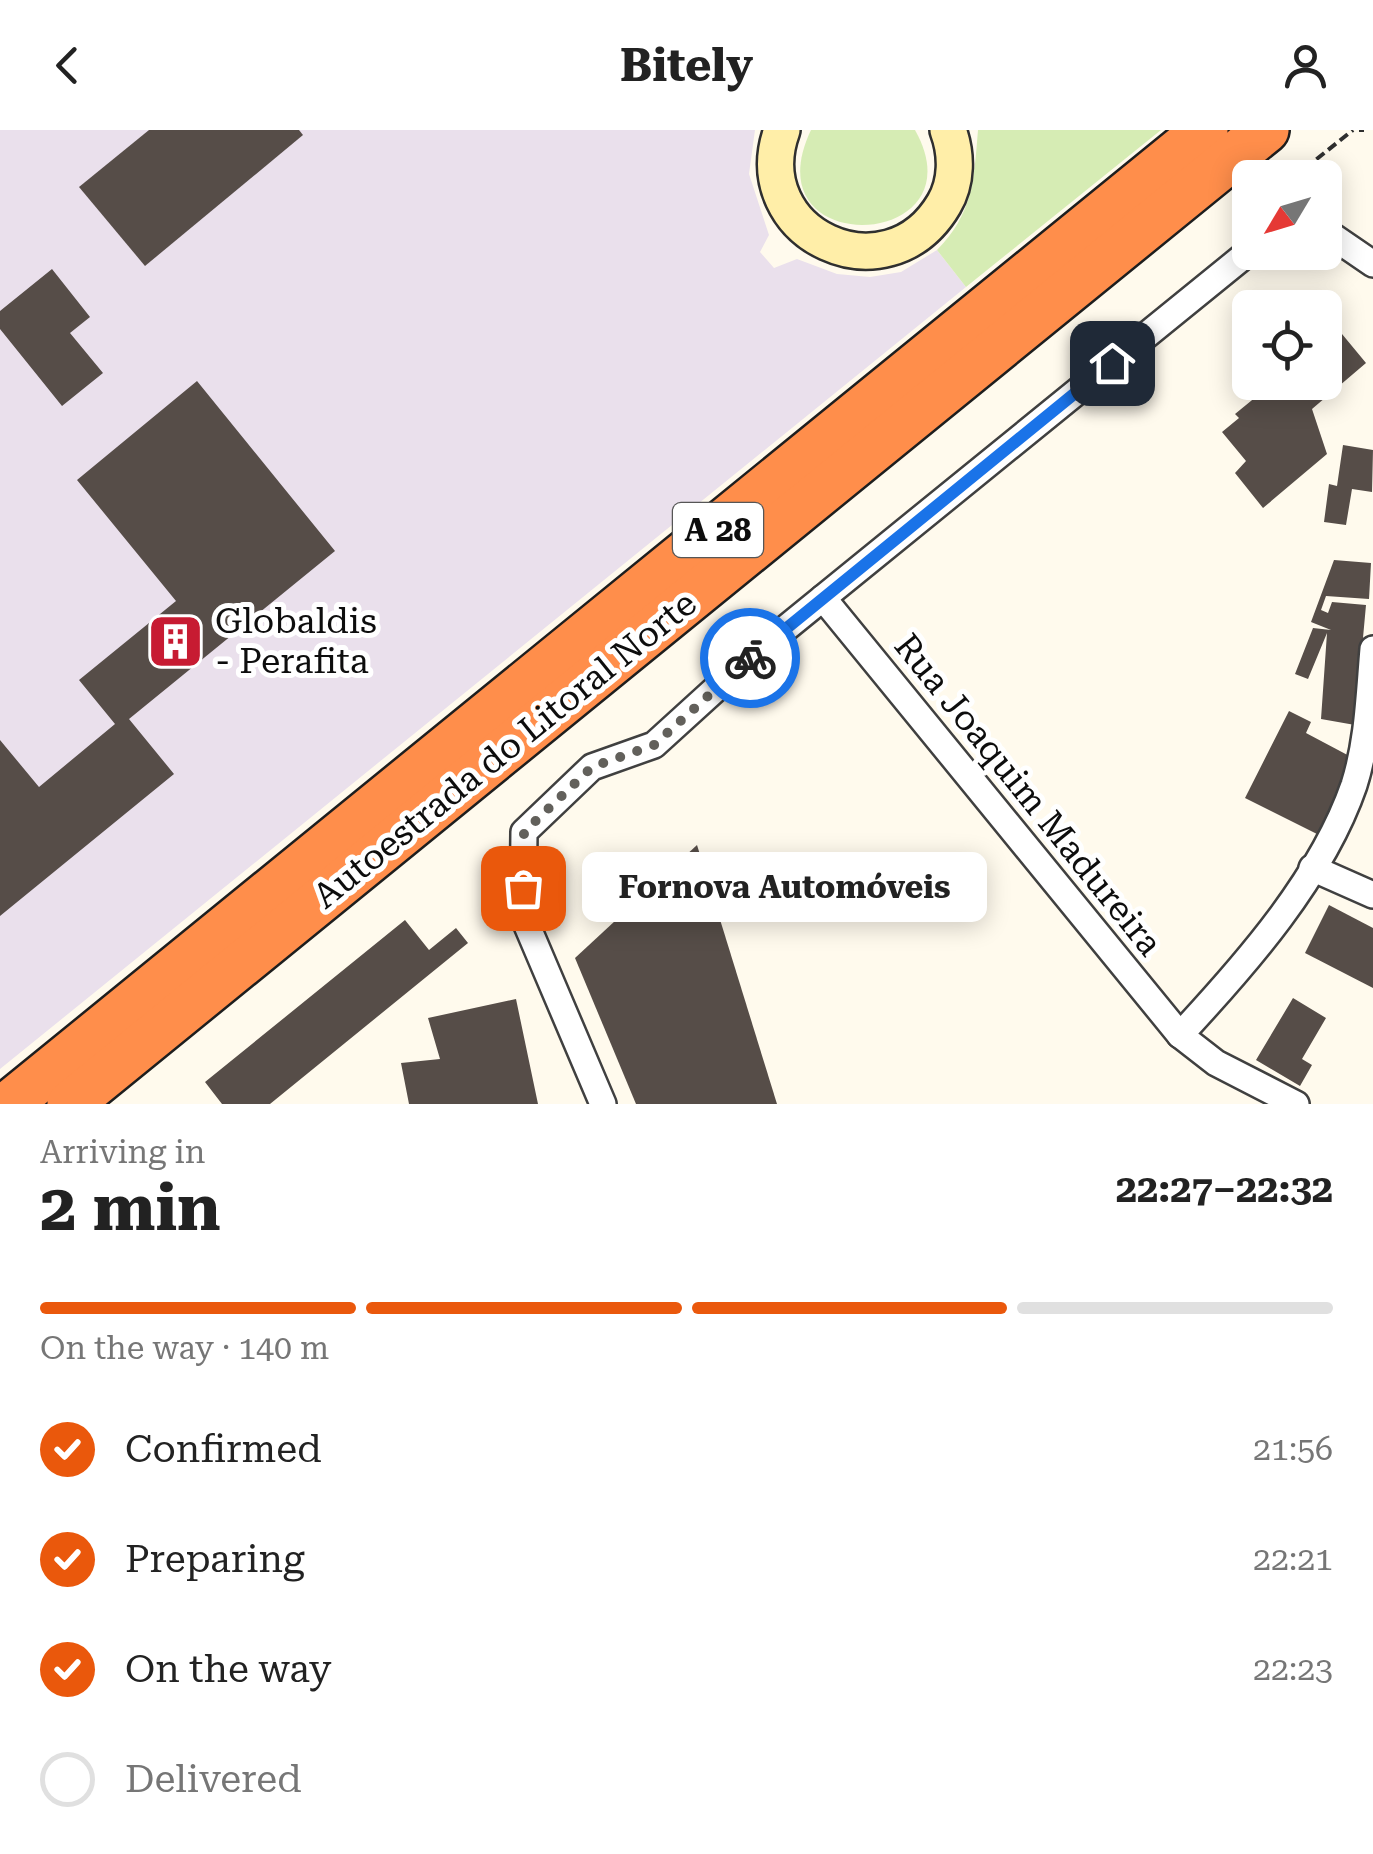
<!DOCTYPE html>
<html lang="en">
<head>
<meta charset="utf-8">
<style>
	body { margin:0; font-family:"Roboto Serif",serif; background:#f6f6f6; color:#222; height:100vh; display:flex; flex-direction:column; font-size:38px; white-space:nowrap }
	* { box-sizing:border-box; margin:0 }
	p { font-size:32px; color:#767676 }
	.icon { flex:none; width:55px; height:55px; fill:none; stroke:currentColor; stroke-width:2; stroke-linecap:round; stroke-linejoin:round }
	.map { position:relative; height:974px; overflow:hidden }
	.drawer { display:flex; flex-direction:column; background:#fff; flex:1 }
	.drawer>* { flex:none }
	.needle { width:65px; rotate:232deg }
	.buttons { position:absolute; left:1232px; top:30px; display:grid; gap:20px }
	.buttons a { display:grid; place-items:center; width:110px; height:110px; border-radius:15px; background:#fff; box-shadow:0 5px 25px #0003; font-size:50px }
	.pin { position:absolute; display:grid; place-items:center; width:85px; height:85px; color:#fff; margin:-42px; border-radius:20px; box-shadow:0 5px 15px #0006 }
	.courier { position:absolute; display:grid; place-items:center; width:100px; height:100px; margin:-50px; border:8px solid #1a73e8; border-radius:50%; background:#fff; color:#222; box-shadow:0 2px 12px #0007 }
	.bubble { position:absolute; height:70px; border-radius:15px; background:#fff; box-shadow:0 5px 25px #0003; font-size:32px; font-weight:700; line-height:70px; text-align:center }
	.head em { font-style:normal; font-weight:700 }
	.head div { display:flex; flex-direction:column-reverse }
	.head { display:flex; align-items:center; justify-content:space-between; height:170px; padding:0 40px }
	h1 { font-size:65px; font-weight:700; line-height:75px }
	.bar { display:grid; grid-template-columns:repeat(4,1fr); gap:15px 10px; align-content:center; height:120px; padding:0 40px }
	.bar i { height:12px; border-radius:8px; background:#e0e0e0 }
	.bar .on { background:#ea580c }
	.bar p { grid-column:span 4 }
	ol { padding:0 40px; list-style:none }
	li { display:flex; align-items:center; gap:30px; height:110px }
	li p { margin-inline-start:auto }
	li .icon { padding:10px; border-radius:50%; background:#ea580c; color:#fff; stroke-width:4 }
	li:last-child { color:#767676 }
	li i { width:55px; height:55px; border:5px solid #e0e0e0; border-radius:50% }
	header { display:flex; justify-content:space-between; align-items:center; height:130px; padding:0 40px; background:#fff; font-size:45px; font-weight:700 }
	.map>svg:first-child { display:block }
	.industrial { fill:#eae0ec }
	.green { fill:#d6ecb4 }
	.building { fill:#564d48 }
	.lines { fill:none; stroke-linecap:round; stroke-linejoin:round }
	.minor-casing { stroke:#404040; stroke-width:30 }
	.secondary-casing { stroke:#2f2f2f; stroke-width:40 }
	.motorway-casing { stroke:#1e1e1e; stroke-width:50 }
	.path { stroke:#2f2f2f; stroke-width:4; stroke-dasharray:10 5; stroke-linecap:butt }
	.minor { stroke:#fff; stroke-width:25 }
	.secondary { stroke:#ffeea8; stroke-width:35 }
	.motorway { stroke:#ff8e4b; stroke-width:45 }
	.done { stroke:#62605b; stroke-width:10; stroke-dasharray:0 18 }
	.route { stroke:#1a73e8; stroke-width:12 }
	.labels { text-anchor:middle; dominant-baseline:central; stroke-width:10; stroke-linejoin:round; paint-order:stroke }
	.shield { fill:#fff; stroke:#565656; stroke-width:2.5 }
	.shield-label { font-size:32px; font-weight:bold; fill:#0d0d0d }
	.poi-label { font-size:35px; fill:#0d0d0d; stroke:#fff; text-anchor:start }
	.street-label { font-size:35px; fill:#0d0d0d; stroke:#fff }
</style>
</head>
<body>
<header><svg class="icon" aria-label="back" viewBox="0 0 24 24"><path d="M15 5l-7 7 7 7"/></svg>Bitely<svg class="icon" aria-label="person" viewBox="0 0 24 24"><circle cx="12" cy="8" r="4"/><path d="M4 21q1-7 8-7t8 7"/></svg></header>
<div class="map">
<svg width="1373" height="974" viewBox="0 0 1373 974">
	<rect width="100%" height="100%" fill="#fffaed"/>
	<polygon class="industrial" points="0,0 755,0 749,44 769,105 760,122 774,138 797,129 837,144 870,147 901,142 937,120 966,157 0,939"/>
	<g class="green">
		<path d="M811,0H915C983,121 748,132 811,0Z"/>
		<path d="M978,0H1161L966,157L937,120C973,84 974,49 978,0Z"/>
	</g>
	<g class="building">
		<polygon points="149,0 299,0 303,5 145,136 79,57"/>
		<polygon points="52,139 90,187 70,203 103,243 62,276 0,199 0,181"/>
		<polygon points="1342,204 1366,233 1312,279 1327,324 1263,378 1235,343 1246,331 1222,302 1239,288 1235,284 1274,252 1325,252 1325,217"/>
		<polygon points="197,251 335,421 129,589 174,644 0,786 0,610 39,657 115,594 79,550 176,471 77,350"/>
		<polygon points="1343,315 1373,320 1372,362 1352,359 1346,395 1324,392 1329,354 1337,356"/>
		<polygon points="1334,430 1371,433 1369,469 1326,466 1321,480 1328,483 1332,472 1366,475 1355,595 1321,589 1327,503 1308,549 1295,544 1313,498 1331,500 1311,492"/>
		<polygon points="1289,581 1311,592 1306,603 1355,629 1317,704 1245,668"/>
		<polygon points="697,715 777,974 636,974 575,828"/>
		<polygon points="1329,775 1373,798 1373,858 1305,823"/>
		<polygon points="405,790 429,820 456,798 468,813 270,974 222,974 205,952"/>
		<polygon points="1293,868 1326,888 1302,929 1312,935 1300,956 1256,930"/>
		<polygon points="516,869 538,974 409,974 401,933 440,929 428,888"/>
	</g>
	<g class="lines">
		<defs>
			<g id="minor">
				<polyline points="1325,101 1373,134"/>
				<polyline points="823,468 1180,905 1216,933 1296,974"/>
				<polyline points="1312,738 1373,765"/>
				<path d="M1180,905C1246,834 1322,748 1354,655C1368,611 1369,564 1373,519"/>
				<polyline points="603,974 523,786 524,702 592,637 654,615 754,524 1250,121"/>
			</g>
			<path id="secondary" d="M782,0C744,104 887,171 944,74C957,52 957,24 948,0"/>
			<g id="motorway">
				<polyline points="9,974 1205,0"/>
				<polyline points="70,974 1266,0"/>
			</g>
		</defs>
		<use href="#minor" class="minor-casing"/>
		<use href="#secondary" class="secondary-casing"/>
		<use href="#motorway" class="motorway-casing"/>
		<g class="path">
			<polyline points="1359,0 1364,0"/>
			<polyline points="1293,48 1353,0"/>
		</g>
		<use href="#minor" class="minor"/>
		<use href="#secondary" class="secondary"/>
		<use href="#motorway" class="motorway"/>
	</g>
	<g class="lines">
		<polyline class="done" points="523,758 524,702 592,637 654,615 750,528"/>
		<polyline class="route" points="750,528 1112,233"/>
	</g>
	<defs>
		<symbol id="building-square" viewBox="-11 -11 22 22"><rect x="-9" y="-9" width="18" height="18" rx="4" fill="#c71b32" stroke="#fff"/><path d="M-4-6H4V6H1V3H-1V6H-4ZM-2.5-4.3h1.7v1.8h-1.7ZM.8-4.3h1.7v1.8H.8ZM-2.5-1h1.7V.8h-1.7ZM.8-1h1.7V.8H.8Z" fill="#fff"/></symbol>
	</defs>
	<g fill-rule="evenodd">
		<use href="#building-square" x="144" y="480" width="63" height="63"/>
	</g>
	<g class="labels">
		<rect class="shield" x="673" y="373" width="90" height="54" rx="8"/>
		<g class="shield-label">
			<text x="718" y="400">A 28</text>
		</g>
		<g class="poi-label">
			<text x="215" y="491">Globaldis<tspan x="215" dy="40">- Perafita</tspan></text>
		</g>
		<g class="street-label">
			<text transform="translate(505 620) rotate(-39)">Autoestrada do Litoral Norte</text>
			<text transform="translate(1028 665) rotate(51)">Rua Joaquim Madureira</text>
		</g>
	</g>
</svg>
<div class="buttons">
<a><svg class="needle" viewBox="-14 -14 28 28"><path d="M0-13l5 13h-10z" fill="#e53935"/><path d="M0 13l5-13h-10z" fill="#767676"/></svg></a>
<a><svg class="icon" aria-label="locate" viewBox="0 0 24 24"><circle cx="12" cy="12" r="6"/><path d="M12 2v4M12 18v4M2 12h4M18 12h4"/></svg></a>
</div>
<div class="pin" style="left:523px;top:758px;background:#ea580c"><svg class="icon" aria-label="bag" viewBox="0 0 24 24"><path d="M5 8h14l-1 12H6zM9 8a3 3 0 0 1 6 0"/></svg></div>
<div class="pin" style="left:1112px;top:233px;background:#1f2937"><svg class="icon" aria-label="home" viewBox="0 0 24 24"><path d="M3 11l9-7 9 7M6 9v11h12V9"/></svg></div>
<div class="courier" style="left:750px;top:528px"><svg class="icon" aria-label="bike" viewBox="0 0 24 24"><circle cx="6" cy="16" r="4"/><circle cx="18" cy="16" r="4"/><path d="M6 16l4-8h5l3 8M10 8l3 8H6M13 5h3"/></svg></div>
<div class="bubble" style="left:582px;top:722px;width:405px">Fornova Automóveis</div>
</div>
<section class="drawer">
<div class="head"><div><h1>2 min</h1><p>Arriving in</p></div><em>22:27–22:32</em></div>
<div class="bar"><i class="on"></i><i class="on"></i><i class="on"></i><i></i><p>On the way · 140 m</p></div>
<ol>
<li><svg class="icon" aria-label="check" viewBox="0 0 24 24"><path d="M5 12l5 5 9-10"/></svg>Confirmed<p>21:56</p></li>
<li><svg class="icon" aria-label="check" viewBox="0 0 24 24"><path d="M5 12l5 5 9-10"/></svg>Preparing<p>22:21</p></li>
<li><svg class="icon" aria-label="check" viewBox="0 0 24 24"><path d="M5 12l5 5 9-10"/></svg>On the way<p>22:23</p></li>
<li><i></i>Delivered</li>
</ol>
</section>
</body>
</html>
